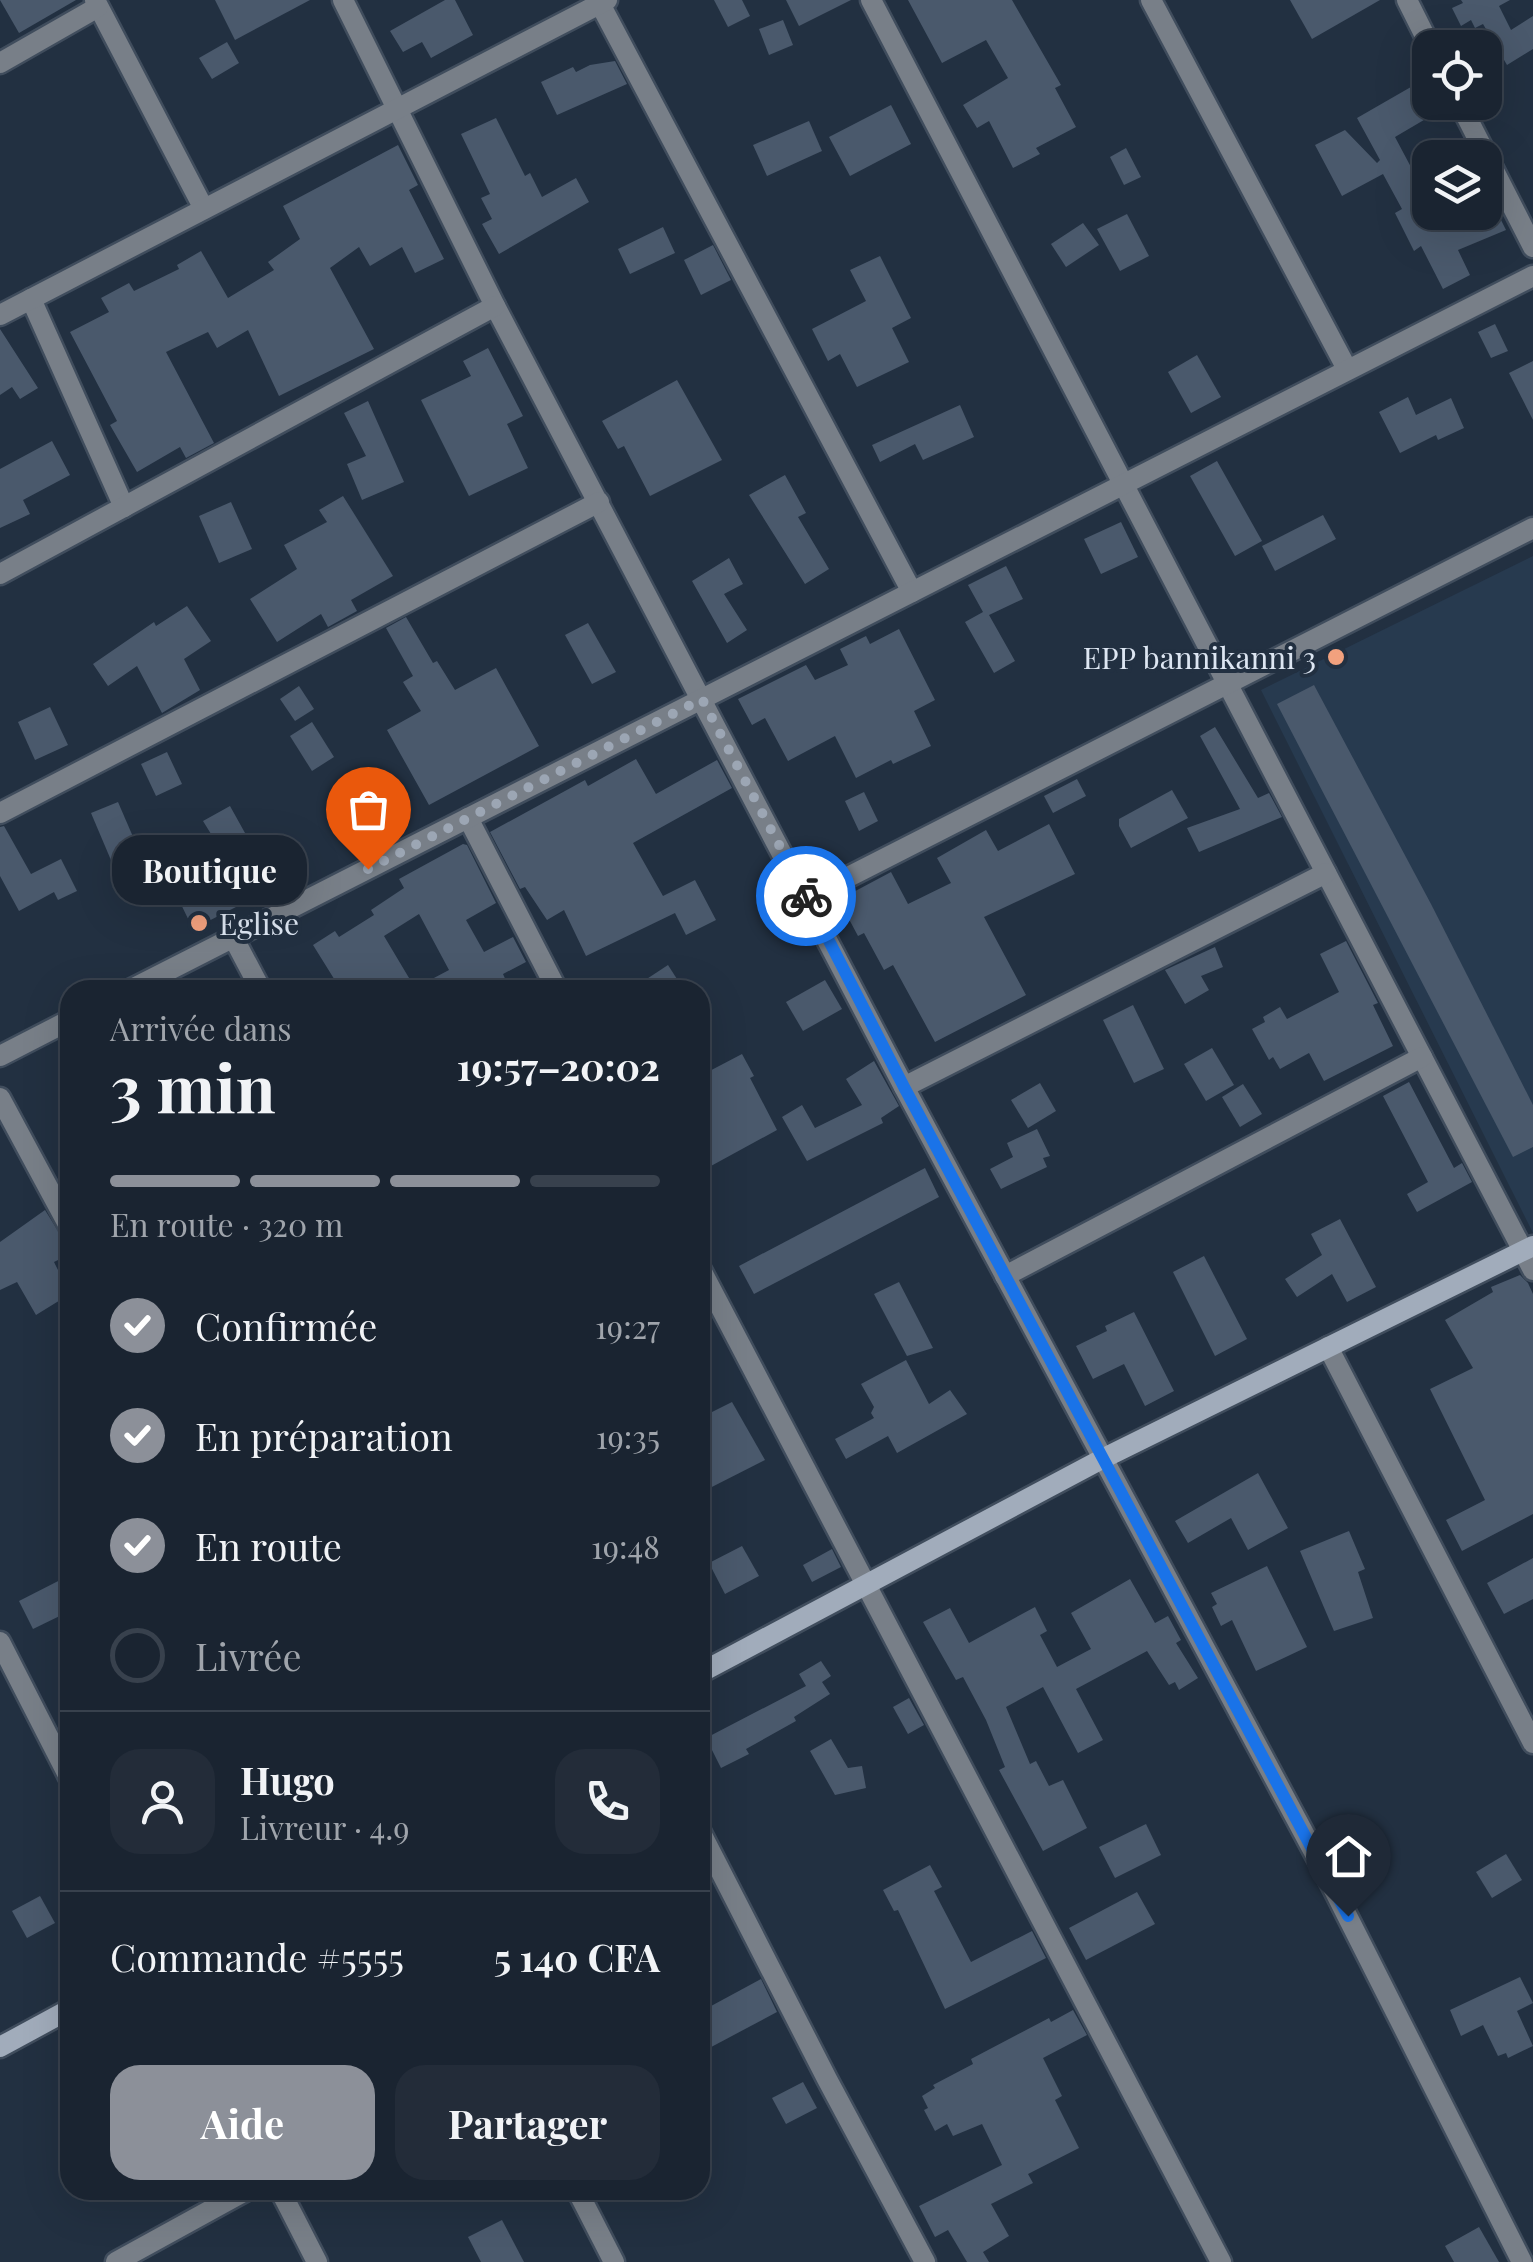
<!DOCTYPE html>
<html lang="fr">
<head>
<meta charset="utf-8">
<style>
	body { margin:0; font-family:"Playfair Display",serif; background:#232c39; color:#f1f3f6; height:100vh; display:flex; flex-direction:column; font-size:38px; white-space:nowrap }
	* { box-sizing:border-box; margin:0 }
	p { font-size:32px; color:#9fa4ab }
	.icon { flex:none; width:55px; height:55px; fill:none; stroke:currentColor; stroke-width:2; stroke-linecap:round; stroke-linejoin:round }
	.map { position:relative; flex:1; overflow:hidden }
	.details { position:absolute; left:60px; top:980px; width:650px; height:1220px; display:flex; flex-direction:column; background:#1a2431; border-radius:30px; box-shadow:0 10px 40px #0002,0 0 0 2px #38414d }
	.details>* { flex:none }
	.buttons { position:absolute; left:1412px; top:30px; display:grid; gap:20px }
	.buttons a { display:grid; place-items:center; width:90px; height:90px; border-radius:20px; background:#1a2431; box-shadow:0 10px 40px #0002,0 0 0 2px #38414d; font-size:50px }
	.pin { position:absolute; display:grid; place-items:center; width:85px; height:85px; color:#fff; margin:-102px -42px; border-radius:50% 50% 50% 0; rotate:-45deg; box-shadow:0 0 10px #0007 }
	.pin .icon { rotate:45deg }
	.courier { position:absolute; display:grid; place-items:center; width:100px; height:100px; margin:-50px; border:8px solid #1a73e8; border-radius:50%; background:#fff; color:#222; box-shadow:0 2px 12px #0007 }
	.bubble { position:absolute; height:70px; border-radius:30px; background:#1a2431; box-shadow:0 10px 40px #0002,0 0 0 2px #38414d; font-size:32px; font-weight:700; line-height:70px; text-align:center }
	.headline em { font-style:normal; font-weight:700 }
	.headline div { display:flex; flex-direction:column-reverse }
	.headline { display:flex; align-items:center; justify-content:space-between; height:170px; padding:0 50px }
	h1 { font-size:65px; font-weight:700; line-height:75px }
	.bar { display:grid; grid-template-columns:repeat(4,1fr); gap:15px 10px; align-content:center; height:120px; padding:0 50px }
	.bar i { height:12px; border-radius:8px; background:#38414d }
	.bar .on { background:#8c9099 }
	.bar p { grid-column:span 4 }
	.line { display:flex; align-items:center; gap:25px; padding:0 50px; border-top:2px solid #38414d }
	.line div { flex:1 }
	.round { display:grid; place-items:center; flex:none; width:105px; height:105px; border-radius:30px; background:#232c39 }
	ol { padding:0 50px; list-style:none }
	li { display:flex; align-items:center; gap:30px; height:110px }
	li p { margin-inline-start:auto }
	li .icon { padding:10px; border-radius:50%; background:#8c9099; color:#fff; stroke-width:4 }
	li:last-child { color:#9fa4ab }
	li i { width:55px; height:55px; border:5px solid #38414d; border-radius:50% }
	.button { display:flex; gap:20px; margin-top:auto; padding:20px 50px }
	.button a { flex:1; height:115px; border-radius:30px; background:#8c9099; color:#fff; font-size:40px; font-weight:700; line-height:115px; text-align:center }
	.button a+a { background:#232c39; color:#f1f3f6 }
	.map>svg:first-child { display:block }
	.built { fill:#273a4f }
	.building { fill:#4a596c; fill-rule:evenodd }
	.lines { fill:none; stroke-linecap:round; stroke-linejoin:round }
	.street-casing { stroke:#404d5d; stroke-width:25 }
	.secondary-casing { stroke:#404d5d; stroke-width:25 }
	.street { stroke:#787f88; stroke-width:20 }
	.secondary { stroke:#a1acbb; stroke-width:20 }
	.done { stroke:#9ca6b4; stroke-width:10; stroke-dasharray:0 18 }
	.route { stroke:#1a73e8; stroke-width:12 }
	.poi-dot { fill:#f2a17e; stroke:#223041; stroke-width:4 }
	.labels { text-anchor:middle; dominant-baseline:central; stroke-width:8; stroke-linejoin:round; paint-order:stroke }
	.poi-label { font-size:30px; fill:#dde6f2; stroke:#223041; text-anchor:end }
</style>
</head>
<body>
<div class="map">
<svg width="1533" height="2262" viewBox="0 0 1533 2262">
	<rect width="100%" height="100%" fill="#223041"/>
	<polygon class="built" points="1533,556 1533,1233 1261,690"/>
	<g class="building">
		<polygon points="0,0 76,0 19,33"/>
		<polygon points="215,0 310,0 235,40"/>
		<polygon points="445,0 455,0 473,35 431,58 422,42 403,52 390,31"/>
		<polygon points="714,0 742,0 750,16 728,27"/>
		<polygon points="786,0 851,0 799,26"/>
		<polygon points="908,0 1012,0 1061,85 1055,88 1076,127 1036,148 1040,154 1013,168 989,121 977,128 963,105 1008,78 986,40 942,63"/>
		<polygon points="1290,0 1380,0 1312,39"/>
		<polygon points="1461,0 1510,0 1499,6 1511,30 1533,16 1533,49 1507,65 1483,24 1475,28 1471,20 1461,26 1452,8 1463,3"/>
		<polygon points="783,20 793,45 769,55 759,29"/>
		<polygon points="227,42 239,63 212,79 199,58"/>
		<polygon points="615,61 627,84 557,115 541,82 573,67 576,72 590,65"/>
		<polygon points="1430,76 1430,102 1445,102 1446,107 1395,137 1430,203 1430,212 1497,212 1506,230 1458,250 1470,275 1443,289 1421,246 1414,251 1395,213 1402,209 1383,174 1342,196 1315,145 1345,130 1377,163 1380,160 1357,118"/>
		<polygon points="891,105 911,144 850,176 829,137"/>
		<polygon points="496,118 525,176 530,173 542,197 576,178 589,202 499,254 482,224 492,219 481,198 490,194 461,134"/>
		<polygon points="809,121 822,151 767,176 753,145"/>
		<polygon points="398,145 418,185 409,190 444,259 415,273 402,247 370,266 359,247 330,268 374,349 279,396 248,330 217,348 208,332 166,352 214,443 186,458 180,447 137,472 110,425 117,421 70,332 109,312 101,298 129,283 134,291 179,269 177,265 201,251 228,298 274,270 268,262 300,239 283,206"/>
		<polygon points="1126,148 1141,177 1124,185 1110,157"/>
		<polygon points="1127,214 1149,256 1120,271 1097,229"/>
		<polygon points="1083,223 1099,245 1066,267 1051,244"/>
		<polygon points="663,227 675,253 630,274 618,249"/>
		<polygon points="713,245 731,280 701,295 684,260"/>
		<polygon points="880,256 911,318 892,328 909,362 857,387 840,354 828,361 812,329 866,301 850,270"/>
		<polygon points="1495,324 1508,351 1491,358 1478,332"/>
		<polygon points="0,329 38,388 20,399 12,387 0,395"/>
		<polygon points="488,348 523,416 507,424 528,468 469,496 421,400 471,376 463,361"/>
		<polygon points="1197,355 1221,397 1191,413 1168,372"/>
		<polygon points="1533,361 1533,420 1509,373"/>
		<polygon points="677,380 722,460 650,496 624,446 618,449 602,421"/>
		<polygon points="1408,397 1416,415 1451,398 1464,428 1438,440 1436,435 1400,453 1379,412"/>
		<polygon points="368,401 404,482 362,500 347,464 366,456 344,413"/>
		<polygon points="960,405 974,437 923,460 915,444 880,462 872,445"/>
		<polygon points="52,441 70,475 23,500 30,514 0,528 0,469"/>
		<polygon points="1217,461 1262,541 1235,556 1190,476"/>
		<polygon points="785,475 806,513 798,517 829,569 805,584 749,495"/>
		<polygon points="343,496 393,576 351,600 357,611 328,627 321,614 277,642 250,599 297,569 284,545 327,522 319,510"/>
		<polygon points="231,502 252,549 219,563 199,516"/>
		<polygon points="1323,515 1336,539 1275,571 1262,546"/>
		<polygon points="1121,522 1138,557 1101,574 1084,539"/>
		<polygon points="729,558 743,584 724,594 747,630 727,643 692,581"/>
		<polygon points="1006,566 1023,599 989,615 1015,661 994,673 965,622 983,612 968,585"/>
		<polygon points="187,606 211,641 184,659 200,690 162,713 137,666 108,686 93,664 154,622 156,626"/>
		<polygon points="406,617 433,663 437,661 455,690 496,668 539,746 429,805 387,730 421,711 403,682 413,676 386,628"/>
		<polygon points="588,623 616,672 592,684 565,635"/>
		<polygon points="899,629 935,700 914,711 931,746 893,764 891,760 856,778 835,736 788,761 765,718 752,725 738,699 806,665 815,680 848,665 840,649 866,636 870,644"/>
		<polygon points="1314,685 1431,904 1533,1105 1533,1147 1513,1157 1277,704"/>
		<polygon points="299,686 314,709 295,721 280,699"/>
		<polygon points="50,707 68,745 35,760 18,722"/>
		<polygon points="312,722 334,757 312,771 290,736"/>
		<polygon points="1215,727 1258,798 1269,793 1282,817 1199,852 1187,828 1240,809 1200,736"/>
		<polygon points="167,752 182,784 156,796 141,764"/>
		<polygon points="636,759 656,794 717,760 732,788 633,843 663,896 695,880 716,920 686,935 675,913 586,956 564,910 547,920 525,887 520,889 490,832 585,780 588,786"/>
		<polygon points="1077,779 1086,796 1053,813 1044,796"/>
		<polygon points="1172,790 1188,818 1131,848 1119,826 1119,819"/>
		<polygon points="864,792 878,821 859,831 845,801"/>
		<polygon points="118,802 143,860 116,872 91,813"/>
		<polygon points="230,806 275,887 193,929 159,859 211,834 203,821"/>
		<polygon points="1049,824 1075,874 984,917 1026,995 935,1042 893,965 884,970 864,933 858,936 843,908 849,904 846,896 891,872 908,904 951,883 937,858 986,830 998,851"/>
		<polygon points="4,826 31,874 61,859 77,891 58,900 54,892 19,911 0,876 0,827"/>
		<path d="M463,844L467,845L496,903L466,920L484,952L513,937L526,962L503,974L510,990H341L313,945L335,931L339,937L374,915L371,910L404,888L399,879ZM419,914L449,970L415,988L384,936Z"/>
		<polygon points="1346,941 1378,1003 1373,1005 1393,1046 1324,1081 1309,1053 1280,1069 1273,1057 1269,1060 1252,1029 1265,1022 1263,1017 1280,1007 1287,1019 1339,992 1320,954"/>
		<polygon points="1215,947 1223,967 1201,976 1209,990 1185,1004 1165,970"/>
		<polygon points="668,965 684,990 630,990"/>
		<polygon points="825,980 842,1009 803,1031 786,1002"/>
		<polygon points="1133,1005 1164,1069 1134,1083 1103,1020"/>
		<polygon points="1212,1048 1234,1085 1206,1101 1184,1064"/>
		<polygon points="742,1054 754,1076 750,1078 777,1130 700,1172 700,1076"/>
		<polygon points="874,1061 899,1106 881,1118 883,1123 807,1161 782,1117 802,1105 815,1128 862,1105 846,1079"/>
		<polygon points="1409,1082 1454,1168 1462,1163 1472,1182 1417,1212 1407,1194 1428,1182 1383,1096"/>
		<polygon points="1040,1083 1056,1111 1028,1128 1011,1100"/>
		<polygon points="1243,1084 1262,1114 1240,1127 1222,1097"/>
		<polygon points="1037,1129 1050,1156 1043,1158 1047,1167 1001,1189 990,1169 1013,1157 1007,1143"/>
		<polygon points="925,1168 939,1197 754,1294 739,1266"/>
		<polygon points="45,1210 70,1250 70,1254 54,1262 70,1294 36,1315 17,1282 0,1290 0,1242"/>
		<polygon points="1340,1219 1376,1287 1347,1302 1332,1274 1297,1297 1285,1279 1322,1255 1311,1234"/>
		<polygon points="1204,1256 1247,1339 1215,1356 1173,1272"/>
		<polygon points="1520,1275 1528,1283 1533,1294 1533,1514 1462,1551 1446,1520 1485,1500 1430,1389 1473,1368 1445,1320 1493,1292 1491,1287"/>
		<polygon points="899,1282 933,1348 907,1356 874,1294"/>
		<polygon points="1134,1312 1174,1391 1145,1406 1124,1364 1093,1379 1076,1346 1107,1331 1105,1326"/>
		<polygon points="906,1360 929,1404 950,1390 967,1414 897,1453 888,1436 846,1459 835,1439 874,1418 871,1413 874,1407 861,1384"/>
		<polygon points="732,1402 765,1460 700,1493 700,1418"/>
		<polygon points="1258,1473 1288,1528 1248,1550 1231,1518 1188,1543 1175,1521"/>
		<polygon points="1349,1531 1365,1569 1358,1572 1373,1618 1334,1631 1300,1551"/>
		<polygon points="742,1546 759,1576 725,1594 709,1563"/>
		<polygon points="832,1549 841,1567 812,1582 803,1565"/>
		<polygon points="1533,1558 1533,1599 1504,1614 1487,1583"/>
		<polygon points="1267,1566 1307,1647 1256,1671 1232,1620 1221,1626 1212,1607 1217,1604 1211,1593"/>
		<polygon points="70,1575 70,1611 33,1629 19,1601"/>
		<polygon points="1130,1579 1155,1623 1168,1616 1181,1640 1176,1643 1198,1678 1179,1690 1175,1682 1169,1685 1147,1651 1076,1689 1103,1740 1078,1753 1043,1687 1006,1707 1030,1764 1036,1761 1049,1786 1063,1780 1087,1828 1043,1851 999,1770 1005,1767 986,1720 963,1677 956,1680 923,1622 950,1608 969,1643 1035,1607 1047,1631 1040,1635 1057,1667 1091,1649 1071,1613"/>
		<polygon points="821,1661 831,1676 822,1682 830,1694 794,1717 796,1721 746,1749 749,1754 721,1768 706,1738 806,1686 799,1674"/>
		<polygon points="909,1698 924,1725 908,1734 893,1707"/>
		<polygon points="831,1739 848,1768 862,1766 866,1788 835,1795 810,1751"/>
		<polygon points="1146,1824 1161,1855 1115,1878 1099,1847"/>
		<polygon points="1506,1854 1522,1880 1492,1898 1476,1872"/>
		<polygon points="930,1865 942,1887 934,1891 971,1962 1032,1931 1046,1958 945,2009 898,1910 894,1911 883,1890"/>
		<polygon points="1137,1892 1155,1924 1086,1960 1069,1928"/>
		<polygon points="40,1896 55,1923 27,1938 12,1911"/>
		<polygon points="1520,1977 1533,2003 1517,2011 1533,2046 1508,2058 1506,2053 1498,2056 1483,2025 1461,2036 1450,2010"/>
		<polygon points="761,1979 777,2012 700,2053 700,2012"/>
		<polygon points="1073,2010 1087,2035 1043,2058 1062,2096 1055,2100 1079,2148 1028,2174 1033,2183 991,2204 1009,2236 983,2252 989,2262 967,2262 948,2230 935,2237 919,2206 1002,2165 982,2124 953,2136 947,2124 935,2131 924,2110 928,2108 922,2096 935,2088 933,2085 973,2064 971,2059 1049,2018 1051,2022"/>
		<polygon points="803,2082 817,2108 786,2124 772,2098"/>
		<polygon points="502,2220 524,2262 481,2262 468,2237"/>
		<polygon points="1479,2227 1499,2262 1454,2262 1445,2246"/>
	</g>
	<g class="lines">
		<defs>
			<g id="street">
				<polyline points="95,0 204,209"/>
				<polyline points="343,0 495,306 904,1087 1330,1882 1522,2262"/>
				<polyline points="598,0 912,592"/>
				<polyline points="871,0 1533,1270"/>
				<polyline points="1151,0 1347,369"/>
				<polyline points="1407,0 1431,48"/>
				<polyline points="0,63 98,7"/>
				<polyline points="1459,102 1533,247"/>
				<polyline points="31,299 124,507"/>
				<polyline points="0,315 607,0"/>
				<polyline points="0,574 495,306"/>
				<polyline points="0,813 599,502"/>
				<polyline points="468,818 557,990"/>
				<polyline points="807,898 1533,528"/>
				<polyline points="233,937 261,990"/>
				<polyline points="130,990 1533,276"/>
				<polyline points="0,1056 70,1020"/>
				<polyline points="904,1087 1326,873"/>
				<polyline points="0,1098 70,1228"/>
				<polyline points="700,1268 1221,2262"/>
				<polyline points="1005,1276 1422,1057"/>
				<polyline points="1328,1347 1533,1743"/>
				<polyline points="0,1642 70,1779"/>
				<polyline points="700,1831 827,2079 925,2262"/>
				<polyline points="280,2190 317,2262"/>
				<polyline points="577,2190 614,2262"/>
				<polyline points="116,2262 247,2190"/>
			</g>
			<g id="secondary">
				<polyline points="700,1673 1102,1459 1533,1246"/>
				<polyline points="0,2047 70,2009"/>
			</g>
		</defs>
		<use href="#street" class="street-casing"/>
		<use href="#secondary" class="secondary-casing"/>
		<use href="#street" class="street"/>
		<use href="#secondary" class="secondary"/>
	</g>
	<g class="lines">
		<polyline class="done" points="368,869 702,699 806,896"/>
		<polyline class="route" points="806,896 904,1087 1348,1916"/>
	</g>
	<g class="poi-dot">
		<circle cx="1336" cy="657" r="10"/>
		<circle cx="199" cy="923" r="10"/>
	</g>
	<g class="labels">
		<g class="poi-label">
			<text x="1316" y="657">EPP bannikanni 3</text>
			<text x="219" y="923" text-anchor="start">Eglise</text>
		</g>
	</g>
</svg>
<div class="buttons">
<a><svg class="icon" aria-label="locate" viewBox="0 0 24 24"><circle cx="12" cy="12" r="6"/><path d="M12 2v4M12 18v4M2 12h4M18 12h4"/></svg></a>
<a><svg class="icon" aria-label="layers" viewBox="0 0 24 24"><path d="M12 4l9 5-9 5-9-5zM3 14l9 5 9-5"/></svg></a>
</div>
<div class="pin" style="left:368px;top:869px;background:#ea580c"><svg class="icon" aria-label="bag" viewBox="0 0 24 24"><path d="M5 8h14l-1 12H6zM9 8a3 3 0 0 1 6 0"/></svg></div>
<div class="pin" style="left:1348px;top:1916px;background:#1f2937"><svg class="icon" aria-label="home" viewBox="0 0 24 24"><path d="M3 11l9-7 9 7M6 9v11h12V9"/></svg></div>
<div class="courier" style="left:806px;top:896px"><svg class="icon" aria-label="bike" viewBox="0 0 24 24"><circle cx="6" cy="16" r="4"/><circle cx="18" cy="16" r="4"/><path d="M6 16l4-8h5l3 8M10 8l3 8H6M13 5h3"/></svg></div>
<div class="bubble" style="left:112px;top:835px;width:195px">Boutique</div>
<section class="details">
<div class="headline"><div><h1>3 min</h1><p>Arrivée dans</p></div><em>19:57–20:02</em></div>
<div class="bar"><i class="on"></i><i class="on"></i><i class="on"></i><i></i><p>En route · 320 m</p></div>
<ol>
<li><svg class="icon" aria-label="check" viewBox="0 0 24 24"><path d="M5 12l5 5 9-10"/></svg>Confirmée<p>19:27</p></li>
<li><svg class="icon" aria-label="check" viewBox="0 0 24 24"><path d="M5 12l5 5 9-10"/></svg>En préparation<p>19:35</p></li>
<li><svg class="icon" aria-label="check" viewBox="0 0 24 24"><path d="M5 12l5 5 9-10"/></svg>En route<p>19:48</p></li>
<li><i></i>Livrée</li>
</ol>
<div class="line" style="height:180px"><a class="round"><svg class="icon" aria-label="person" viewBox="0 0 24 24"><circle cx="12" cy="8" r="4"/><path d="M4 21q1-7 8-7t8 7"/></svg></a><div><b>Hugo</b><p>Livreur · 4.9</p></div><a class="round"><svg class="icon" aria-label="phone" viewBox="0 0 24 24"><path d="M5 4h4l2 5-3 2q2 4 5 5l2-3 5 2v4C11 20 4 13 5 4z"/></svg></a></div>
<div class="line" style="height:130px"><div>Commande #5555</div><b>5 140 CFA</b></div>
<div class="button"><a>Aide</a><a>Partager</a></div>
</section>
</div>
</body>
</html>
